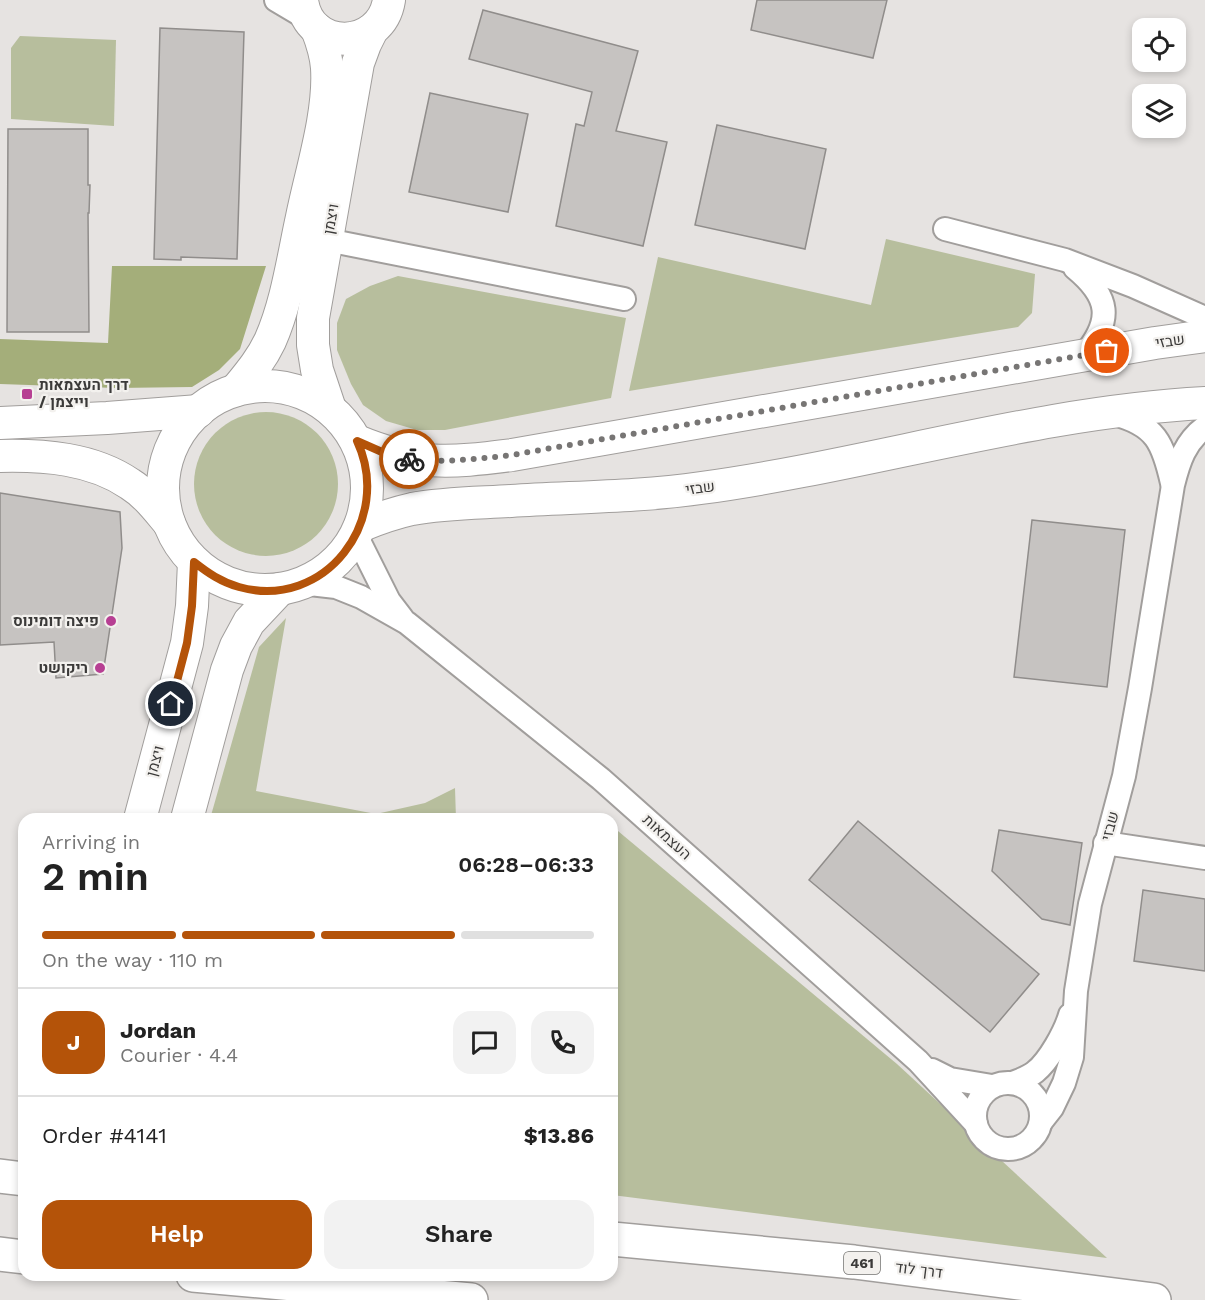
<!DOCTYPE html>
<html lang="en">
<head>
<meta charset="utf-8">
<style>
	body { margin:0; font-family:"Work Sans",Heebo,sans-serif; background:#f2f2f2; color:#222; height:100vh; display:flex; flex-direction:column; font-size:22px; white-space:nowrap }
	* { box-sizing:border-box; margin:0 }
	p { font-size:20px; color:#767676 }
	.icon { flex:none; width:33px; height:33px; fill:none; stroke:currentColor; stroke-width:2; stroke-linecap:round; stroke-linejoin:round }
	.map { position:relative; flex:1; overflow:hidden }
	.drawer { position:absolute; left:18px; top:813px; width:600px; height:468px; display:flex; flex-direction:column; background:#fff; border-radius:18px; box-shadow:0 3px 9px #0003 }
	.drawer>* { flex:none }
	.buttons { position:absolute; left:1132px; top:18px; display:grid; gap:12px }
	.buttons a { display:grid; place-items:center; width:54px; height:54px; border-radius:12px; background:#fff; box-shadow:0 3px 9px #0003; font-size:30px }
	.pin { position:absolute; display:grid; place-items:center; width:51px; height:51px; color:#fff; margin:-26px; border:3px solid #fff; border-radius:50%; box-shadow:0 2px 6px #0007 }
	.courier { position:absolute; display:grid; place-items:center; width:60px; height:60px; margin:-30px; border:4px solid #b45309; border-radius:50%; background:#fff; color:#222; box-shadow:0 2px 8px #0007 }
	.headline em { font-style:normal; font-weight:600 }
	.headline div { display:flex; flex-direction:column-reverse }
	.headline { display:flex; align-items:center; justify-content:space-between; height:102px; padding:0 24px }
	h1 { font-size:39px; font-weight:600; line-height:45px }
	.bar { display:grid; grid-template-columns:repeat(4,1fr); gap:9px 6px; align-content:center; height:72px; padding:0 24px }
	.bar i { height:8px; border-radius:4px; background:#e0e0e0 }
	.bar .selected { background:#b45309 }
	.bar p { grid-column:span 4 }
	.line { display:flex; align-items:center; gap:15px; padding:0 24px; border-top:2px solid #e0e0e0 }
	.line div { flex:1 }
	.round { display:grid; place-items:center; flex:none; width:63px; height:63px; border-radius:18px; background:#f2f2f2 }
	.action { display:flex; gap:12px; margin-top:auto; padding:12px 24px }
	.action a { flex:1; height:69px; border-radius:18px; background:#b45309; color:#fff; font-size:24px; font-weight:600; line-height:69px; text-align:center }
	.action a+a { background:#f2f2f2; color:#222 }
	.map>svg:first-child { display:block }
	.green { fill:#b7be9d }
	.forest { fill:#a4ae7a }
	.building { fill:#c6c3c1; stroke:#908d8b; stroke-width:1.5 }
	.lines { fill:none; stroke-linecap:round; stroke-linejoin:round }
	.street-casing { stroke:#a19e9c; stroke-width:26 }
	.secondary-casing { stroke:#a19e9c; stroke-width:34 }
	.primary-casing { stroke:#a19e9c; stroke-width:36 }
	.street { stroke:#fff; stroke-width:22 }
	.secondary { stroke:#fff; stroke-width:32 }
	.primary { stroke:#fff; stroke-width:33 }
	.done { stroke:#777574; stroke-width:6; stroke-dasharray:0 10.8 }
	.route { stroke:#b45309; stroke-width:8 }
	.poi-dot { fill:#b73f93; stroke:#f3f1ee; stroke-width:2 }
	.labels { text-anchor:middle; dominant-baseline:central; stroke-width:4.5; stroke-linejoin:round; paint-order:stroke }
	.shield { fill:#f3f1ee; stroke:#72716f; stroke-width:1.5 }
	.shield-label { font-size:14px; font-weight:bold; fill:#3b3a39 }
	.street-label { font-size:15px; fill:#3b3a39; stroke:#f3f1ee }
	.poi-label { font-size:15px; font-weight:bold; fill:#3b3a39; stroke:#f3f1ee; text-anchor:end }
</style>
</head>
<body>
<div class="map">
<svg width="1205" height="1300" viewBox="0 0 1205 1300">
	<rect width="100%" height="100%" fill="#e6e3e1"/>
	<g class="green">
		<polygon points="20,36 116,40 114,126 11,119 11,48"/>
		<polygon points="886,239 1035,274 1032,313 1018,327 629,391 658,257 871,305"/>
		<polygon points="398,276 626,318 611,398 445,430 417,430 386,421 363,405 351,384 337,350 337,323 346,299 370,286"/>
		<circle cx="266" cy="484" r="72"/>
		<polygon points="286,618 256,791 376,814 425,803 455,788 456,819 210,819 259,647"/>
		<polygon points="612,826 897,1064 1107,1258 612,1195"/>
	</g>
	<polygon class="forest" points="112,266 266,266 240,349 219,370 192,387 116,388 0,384 0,339 108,343"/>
	<g class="building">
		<polygon points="757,0 887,0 873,58 751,30"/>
		<polygon points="483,10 638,51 616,131 667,142 643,246 556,226 576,124 584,126 592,92 469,59"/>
		<polygon points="160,28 244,32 237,259 181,257 181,260 154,259"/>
		<polygon points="430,93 528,114 508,212 409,192"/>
		<polygon points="717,125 826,149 805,249 695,225"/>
		<polygon points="8,129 88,129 88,185 90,185 89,213 88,213 89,332 7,332"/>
		<polygon points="0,493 120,512 122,548 103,674 56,678 54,642 0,645"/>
		<polygon points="1032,520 1125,530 1107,687 1014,677"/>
		<polygon points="858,821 1039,974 990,1032 809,880"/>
		<polygon points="999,830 1082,843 1070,925 1042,919 992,871"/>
		<polygon points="1143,890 1205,899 1205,971 1134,961"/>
	</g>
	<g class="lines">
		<defs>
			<g id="street">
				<polyline points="276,0 308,19"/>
				<polyline points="945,229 1065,260 1133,286 1205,318"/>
				<polyline points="327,240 624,299"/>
				<path d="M1075,268C1110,297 1113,320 1084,355"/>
				<path d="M1114,414C1156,425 1163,443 1172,483"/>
				<polyline points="356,535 389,601 402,618"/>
				<polyline points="301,583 336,587 361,597 407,623 601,779 918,1061 976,1124"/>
				<polyline points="1105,843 1205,858"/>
				<polyline points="932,1070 950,1079 992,1086"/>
				<circle cx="1008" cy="1116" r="33"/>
				<path d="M1013,1083C1020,1080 1029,1077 1035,1072C1049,1061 1065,1032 1070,1015"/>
				<path d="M1041,1122L1052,1108L1064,1083L1072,1057L1076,991L1090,904L1124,776L1140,688L1173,485C1179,461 1185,442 1205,427"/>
			</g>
			<g id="secondary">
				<path d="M302,0C308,52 381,51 389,0"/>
				<circle cx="265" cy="488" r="102"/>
				<path d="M236,390C249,374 261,360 270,341C287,303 293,258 302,217C311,172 330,114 327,68C326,54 322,42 317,29"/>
				<polyline points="330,409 317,370 313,345 313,318 358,63 365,44 372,30"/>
				<polyline points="0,423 107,418 199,411"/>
				<path d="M357,441C417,466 448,463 512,455L1155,343L1205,336"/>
				<path d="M0,456C44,455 92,458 130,484C146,494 157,509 169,523"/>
				<path d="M360,526C377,519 394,513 412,509C444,503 478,503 511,501C574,497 638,497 701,488C870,465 1035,412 1205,403"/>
				<polyline points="140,819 187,643 192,606 194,562"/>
				<polyline points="187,819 227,670 236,646 249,622 280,589"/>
			</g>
			<g id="primary">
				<polyline points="0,1176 24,1179"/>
				<polyline points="612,1239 854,1262 1154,1300"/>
				<polyline points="0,1254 24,1257"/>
				<polyline points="193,1275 471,1300"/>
			</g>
		</defs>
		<use href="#street" class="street-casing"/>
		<use href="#secondary" class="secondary-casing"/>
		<use href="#primary" class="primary-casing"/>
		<use href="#street" class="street"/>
		<use href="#secondary" class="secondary"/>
		<use href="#primary" class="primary"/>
	</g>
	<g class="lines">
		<path class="done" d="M409,459C445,463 477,459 512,455L1107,351"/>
		<path class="route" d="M171,704L187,643L192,606L194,562C208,573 221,582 239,587C325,611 394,520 357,441L382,452L409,459"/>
	</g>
	<g class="poi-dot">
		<rect x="21" y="388" width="12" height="12" rx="3"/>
		<circle cx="111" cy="621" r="6"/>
		<circle cx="100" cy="668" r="6"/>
	</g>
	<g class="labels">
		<rect class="shield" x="844" y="1252" width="36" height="22" rx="4.5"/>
		<g class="shield-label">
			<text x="862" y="1263">461</text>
		</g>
		<g class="street-label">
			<text transform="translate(331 219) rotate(-80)">ויצמן</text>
			<text transform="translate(1170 341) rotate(-8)">שבזי</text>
			<text transform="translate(700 488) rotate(-7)">שבזי</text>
			<text transform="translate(155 761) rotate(-75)">ויצמן</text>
			<text transform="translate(1110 826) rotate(-74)">שבזי</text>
			<text transform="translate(667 837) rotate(42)">העצמאות</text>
			<text transform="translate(919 1270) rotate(7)">דרך לוד</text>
		</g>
		<g class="poi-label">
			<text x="39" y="385" text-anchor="start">דרך העצמאות<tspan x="39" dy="17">/ וייצמן</tspan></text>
			<text x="99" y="621">פיצה דומינוס</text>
			<text x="88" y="668">ריקושט</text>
		</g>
	</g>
</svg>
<div class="buttons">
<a><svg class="icon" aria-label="locate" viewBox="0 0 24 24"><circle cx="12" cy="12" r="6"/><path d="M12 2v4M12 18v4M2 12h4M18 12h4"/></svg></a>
<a><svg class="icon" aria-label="layers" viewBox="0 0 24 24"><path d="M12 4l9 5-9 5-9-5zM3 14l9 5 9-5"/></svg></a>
</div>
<div class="pin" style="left:1107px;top:351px;background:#ea580c"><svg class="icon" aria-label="bag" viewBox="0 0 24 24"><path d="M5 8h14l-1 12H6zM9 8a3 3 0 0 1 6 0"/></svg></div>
<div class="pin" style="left:171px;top:704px;background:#1f2937"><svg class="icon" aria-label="home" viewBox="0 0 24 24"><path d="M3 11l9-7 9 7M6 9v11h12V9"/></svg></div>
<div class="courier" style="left:409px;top:459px"><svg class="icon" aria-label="bike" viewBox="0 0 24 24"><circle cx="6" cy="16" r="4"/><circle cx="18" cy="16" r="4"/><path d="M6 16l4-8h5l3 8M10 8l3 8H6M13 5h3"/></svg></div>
<section class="drawer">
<div class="headline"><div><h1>2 min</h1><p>Arriving in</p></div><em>06:28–06:33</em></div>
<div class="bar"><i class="selected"></i><i class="selected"></i><i class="selected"></i><i></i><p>On the way · 110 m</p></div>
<div class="line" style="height:108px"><b class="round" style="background:#b45309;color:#fff">J</b><div><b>Jordan</b><p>Courier · 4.4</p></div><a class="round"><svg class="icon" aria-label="chat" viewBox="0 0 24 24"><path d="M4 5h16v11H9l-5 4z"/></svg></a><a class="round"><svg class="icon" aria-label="phone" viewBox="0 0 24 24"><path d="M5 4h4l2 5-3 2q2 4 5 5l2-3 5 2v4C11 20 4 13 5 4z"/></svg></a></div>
<div class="line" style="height:78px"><div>Order #4141</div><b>$13.86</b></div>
<div class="action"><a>Help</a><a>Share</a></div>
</section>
</div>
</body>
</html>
